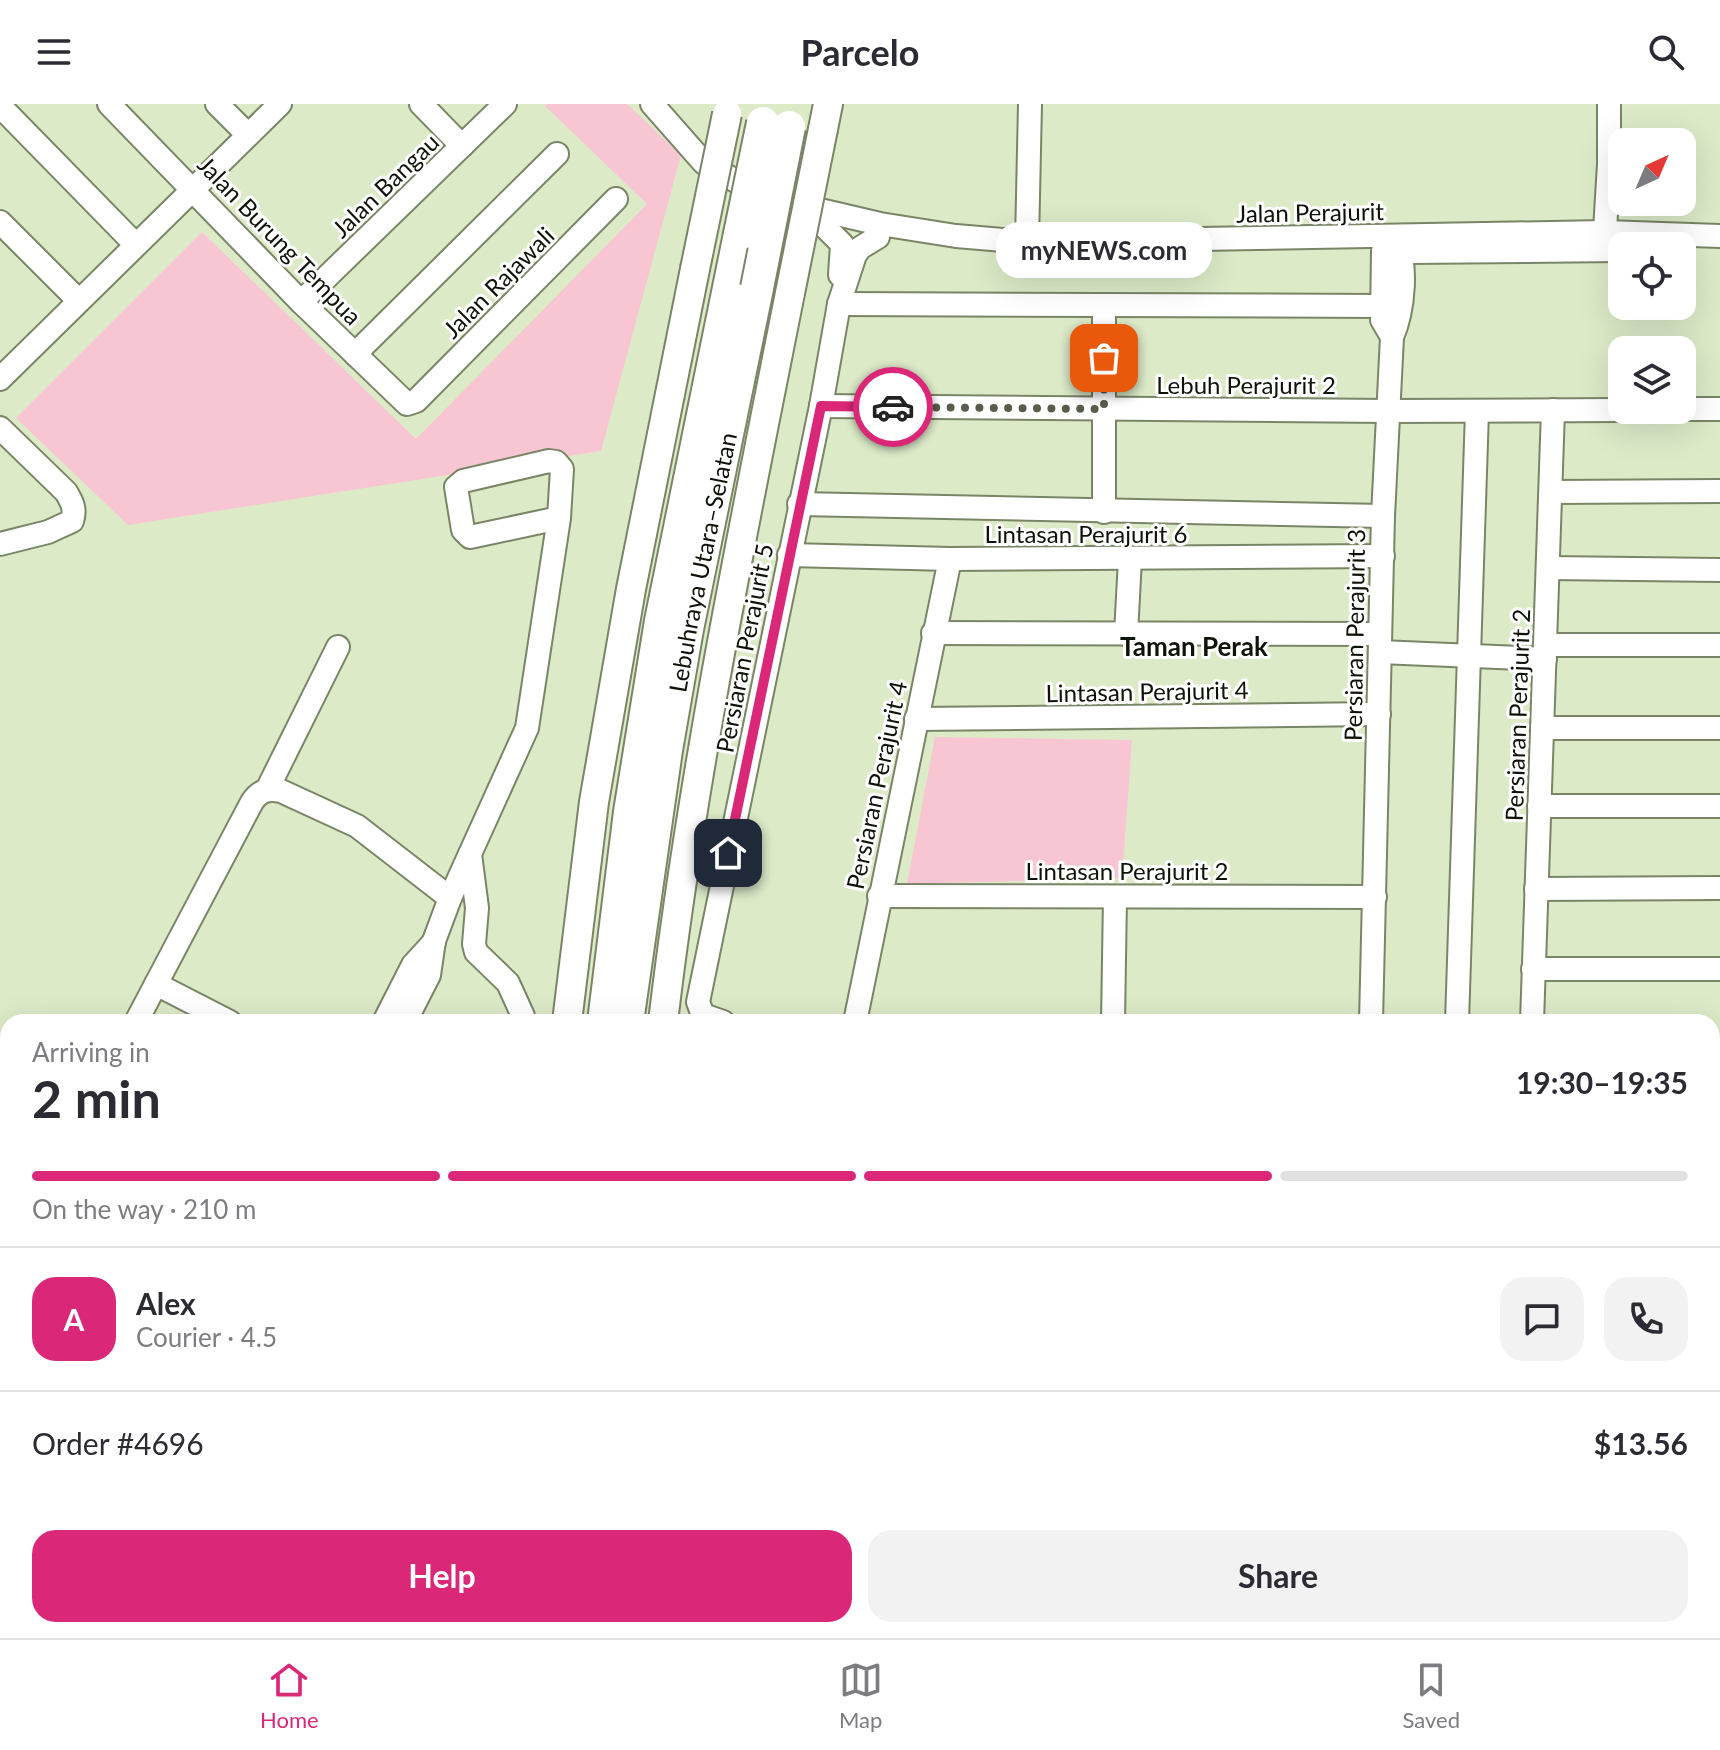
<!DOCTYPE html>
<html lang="en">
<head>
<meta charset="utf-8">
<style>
	body { margin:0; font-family:Lato,sans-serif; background:#f2f2f3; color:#2b2b33; height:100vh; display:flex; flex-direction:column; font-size:30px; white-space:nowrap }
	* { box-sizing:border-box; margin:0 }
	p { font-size:26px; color:#7c7c81 }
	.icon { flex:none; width:44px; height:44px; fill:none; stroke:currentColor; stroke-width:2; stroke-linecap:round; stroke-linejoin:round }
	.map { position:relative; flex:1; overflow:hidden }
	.side { position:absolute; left:0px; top:910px; width:1720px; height:624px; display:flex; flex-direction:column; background:#fff; border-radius:24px 24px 0 0; box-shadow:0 8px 32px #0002 }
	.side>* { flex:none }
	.needle { width:52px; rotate:44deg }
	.buttons { position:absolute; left:1608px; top:24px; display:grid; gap:16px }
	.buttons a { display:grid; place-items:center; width:88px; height:88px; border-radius:16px; background:#fff; box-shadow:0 8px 32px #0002; font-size:40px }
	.pin { position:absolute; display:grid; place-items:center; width:68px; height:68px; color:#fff; margin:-34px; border-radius:16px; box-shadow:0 4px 12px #0006 }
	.courier { position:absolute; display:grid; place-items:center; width:80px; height:80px; margin:-40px; border:6px solid #db2777; border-radius:50%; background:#fff; color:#222; box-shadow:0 2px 10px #0007 }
	.bubble { position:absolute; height:56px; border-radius:24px; background:#fff; box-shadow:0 8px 32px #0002; font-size:26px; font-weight:700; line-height:56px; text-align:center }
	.head em { font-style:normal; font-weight:700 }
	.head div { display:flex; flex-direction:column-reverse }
	.head { display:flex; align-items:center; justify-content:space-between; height:136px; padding:0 32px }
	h1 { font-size:52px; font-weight:700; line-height:60px }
	.bar { display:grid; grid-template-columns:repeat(4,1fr); gap:12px 8px; align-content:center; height:96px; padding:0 32px }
	.bar i { height:10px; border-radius:6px; background:#e1e1e2 }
	.bar .active { background:#db2777 }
	.bar p { grid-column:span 4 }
	.line { display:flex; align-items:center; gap:20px; padding:0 32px; border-top:2px solid #e1e1e2 }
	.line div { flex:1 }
	.round { display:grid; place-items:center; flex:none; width:84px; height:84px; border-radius:24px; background:#f2f2f3 }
	.action { display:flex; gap:16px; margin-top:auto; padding:16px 32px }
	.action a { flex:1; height:92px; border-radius:24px; background:#db2777; color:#fff; font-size:32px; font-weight:700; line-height:92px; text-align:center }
	.action a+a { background:#f2f2f3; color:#2b2b33 }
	header { display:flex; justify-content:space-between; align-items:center; height:104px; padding:0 32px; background:#fff; font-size:36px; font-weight:700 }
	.tab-bar { display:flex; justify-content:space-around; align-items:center; height:112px; border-top:2px solid #e1e1e2; background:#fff; font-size:22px; color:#7c7c81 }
	.tab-bar a { display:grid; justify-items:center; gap:4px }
	.tab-bar .active { color:#db2777 }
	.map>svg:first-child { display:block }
	.green { fill:#f8c6d2 }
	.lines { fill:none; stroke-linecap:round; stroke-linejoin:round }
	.minor-casing { stroke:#798566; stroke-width:26 }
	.major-casing { stroke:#798566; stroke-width:32 }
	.highway-casing { stroke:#798566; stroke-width:36 }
	.minor { stroke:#fff; stroke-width:22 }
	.major { stroke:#fff; stroke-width:28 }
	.highway { stroke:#fff; stroke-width:32 }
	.major-bridge-casing { stroke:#798566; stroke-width:32; stroke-linecap:butt }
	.highway-bridge-casing { stroke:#798566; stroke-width:36; stroke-linecap:butt }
	.major-bridge { stroke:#fff; stroke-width:28 }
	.highway-bridge { stroke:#fff; stroke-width:32 }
	.done { stroke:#565e4b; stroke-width:8; stroke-dasharray:0 14.4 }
	.route { stroke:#db2777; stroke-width:10 }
	.labels { text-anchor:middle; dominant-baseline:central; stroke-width:6; stroke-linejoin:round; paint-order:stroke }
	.street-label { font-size:24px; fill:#0e1307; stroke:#fff }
	.neighbourhood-label { font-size:26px; font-weight:bold; fill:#0e1307; stroke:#fff }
</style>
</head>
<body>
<header><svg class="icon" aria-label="menu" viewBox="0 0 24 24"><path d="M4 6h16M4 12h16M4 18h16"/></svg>Parcelo<svg class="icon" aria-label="search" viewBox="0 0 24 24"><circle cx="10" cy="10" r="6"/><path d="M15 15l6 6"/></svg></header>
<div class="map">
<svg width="1720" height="1534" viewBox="0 0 1720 1534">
	<rect width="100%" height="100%" fill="#dceac8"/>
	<g class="green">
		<polygon points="547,0 627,0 681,51 601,347 128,421 16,314 202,128 416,335 647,100 545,2"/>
		<polygon points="935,633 1132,636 1122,774 907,780"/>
	</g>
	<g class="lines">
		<defs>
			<g id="minor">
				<polyline points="109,0 301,198 407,300 416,297 616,95"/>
				<polyline points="217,0 248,31"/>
				<polyline points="421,0 462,42"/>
				<polyline points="652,0 704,59 764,93 880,120 956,132 1027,138 1605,128 1720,132"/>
				<polyline points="0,2 136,141"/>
				<polyline points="0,118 79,197"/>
				<polyline points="825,123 842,140 840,171"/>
				<polyline points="1027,138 1030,0"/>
				<polyline points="1604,143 1609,60 1609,0"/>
				<polyline points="1407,148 1622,146"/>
				<polyline points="301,198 505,0"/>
				<polyline points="839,200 1382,202"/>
				<path d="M1392,233C1403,208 1409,158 1394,134"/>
				<polyline points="355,250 557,50"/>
				<polyline points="0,275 280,0"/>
				<polyline points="821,302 1390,307 1622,306"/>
				<polyline points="1682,305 1720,305"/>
				<path d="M0,324L66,388C72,398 76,405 72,417L48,428L0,440"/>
				<polyline points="1551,388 1720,387"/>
				<polyline points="799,400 1383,412"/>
				<polyline points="1104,408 1104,202"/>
				<polyline points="789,451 950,455 1383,452"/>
				<polyline points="1548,464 1720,466"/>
				<polyline points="933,529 1380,530"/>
				<polyline points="1126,530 1130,455"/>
				<polyline points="1545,541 1720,541"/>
				<polyline points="1380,548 1545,555"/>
				<polyline points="916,615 1379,610"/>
				<polyline points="1542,624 1720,624"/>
				<polyline points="267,686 338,543"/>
				<polyline points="1539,702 1720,702"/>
				<polyline points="470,750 477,804 474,840 476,848 508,879 523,912 523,918"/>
				<polyline points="1536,785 1720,784"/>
				<polyline points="879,792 1375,793"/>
				<polyline points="1533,865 1720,865"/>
				<polyline points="156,880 230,918"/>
				<path d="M136,918L252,698C259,687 268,684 281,687L357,722L450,794"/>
				<polyline points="384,918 413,861 434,838"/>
				<polyline points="405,918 429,871 434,837 450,794 527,624 559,414 562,365 556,358 549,357 463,377 456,383 463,426 470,433 559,414"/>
				<polyline points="723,918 703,911 698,898 821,302 839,200 855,151 860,144 878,133"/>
				<polyline points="855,918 950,455"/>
				<polyline points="1113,918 1115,793"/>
				<polyline points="1371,918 1383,412 1392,233 1382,216 1383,147"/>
				<polyline points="1457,918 1477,307"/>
				<polyline points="1532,918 1553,306"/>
				<polyline points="1712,945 1720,945"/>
				<polyline points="0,951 8,947"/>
				<polyline points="1712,1116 1720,1116"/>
				<polyline points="0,1182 8,1166"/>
				<polyline points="0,1226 8,1238"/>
				<polyline points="1712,1292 1720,1292"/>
				<polyline points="1712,1327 1720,1327"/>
				<polyline points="1712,1479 1720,1479"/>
				<polyline points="1712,1522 1720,1522"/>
				<polyline points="772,1533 874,1534"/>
				<polyline points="82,1534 85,1526"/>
				<polyline points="99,1534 102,1526"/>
				<polyline points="1003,1534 1003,1526"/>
				<polyline points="1355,1534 1355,1526"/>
				<polyline points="1515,1534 1516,1526"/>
			</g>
			<g id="major">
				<polyline points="823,25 828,0"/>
				<polyline points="567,918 594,698 631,485 695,165"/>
				<path d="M663,918C692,673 742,431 790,189"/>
				<polyline points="538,1526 538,1534"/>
				<polyline points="649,1526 650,1534"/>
				<polyline points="357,1534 367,1526"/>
				<polyline points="418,1534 421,1534"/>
			</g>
			<g id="highway">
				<polyline points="604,918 630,708 661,517 740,130"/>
				<path id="s1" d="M627,918L666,646L687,525L757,184"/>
				<polyline points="574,1526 575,1534"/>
				<polyline points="599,1526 600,1534"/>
			</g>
		</defs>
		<use href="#minor" class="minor-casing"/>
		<use href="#major" class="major-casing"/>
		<use href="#highway" class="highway-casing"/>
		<use href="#minor" class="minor"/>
		<use href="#major" class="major"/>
		<use href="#highway" class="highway"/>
		<defs>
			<g id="major-bridge">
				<polyline points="695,165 727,10"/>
				<polyline points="790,189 823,25"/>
			</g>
			<g id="highway-bridge">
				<polyline points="740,130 763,19"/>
				<polyline points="757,184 789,23"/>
			</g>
		</defs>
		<use href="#major-bridge" class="major-bridge-casing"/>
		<use href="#highway-bridge" class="highway-bridge-casing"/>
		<use href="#major-bridge" class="major-bridge"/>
		<use href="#highway-bridge" class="highway-bridge"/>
	</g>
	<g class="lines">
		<polyline class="done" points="893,303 1104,305 1104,254"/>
		<polyline class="route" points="728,749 821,302 893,303"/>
	</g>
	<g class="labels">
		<g class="street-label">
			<text transform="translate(385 81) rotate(-44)">Jalan Bangau</text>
			<text transform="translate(1310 108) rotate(-1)">Jalan Perajurit</text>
			<text transform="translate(280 136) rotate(46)">Jalan Burung Tempua</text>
			<text transform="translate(498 178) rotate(-45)">Jalan Rajawali</text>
			<text x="1246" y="280">Lebuh Perajurit 2</text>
			<text x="1086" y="429">Lintasan Perajurit 6</text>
			<text stroke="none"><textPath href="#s1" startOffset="466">Lebuhraya Utara–Selatan</textPath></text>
			<text transform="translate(1354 531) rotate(-89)">Persiaran Perajurit 3</text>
			<text transform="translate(744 544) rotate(-79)">Persiaran Perajurit 5</text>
			<text transform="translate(1147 587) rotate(-1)">Lintasan Perajurit 4</text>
			<text transform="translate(1517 611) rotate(-88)">Persiaran Perajurit 2</text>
			<text transform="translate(876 681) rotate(-78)">Persiaran Perajurit 4</text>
			<text x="1127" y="766">Lintasan Perajurit 2</text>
		</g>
		<g class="neighbourhood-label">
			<text x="1194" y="542">Taman Perak</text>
		</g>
	</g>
</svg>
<div class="buttons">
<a><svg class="needle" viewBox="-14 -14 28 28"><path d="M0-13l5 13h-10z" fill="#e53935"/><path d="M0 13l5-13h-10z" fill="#7c7c81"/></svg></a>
<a><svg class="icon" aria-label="locate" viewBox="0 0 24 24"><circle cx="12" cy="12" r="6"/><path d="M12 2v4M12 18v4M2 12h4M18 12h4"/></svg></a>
<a><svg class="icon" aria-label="layers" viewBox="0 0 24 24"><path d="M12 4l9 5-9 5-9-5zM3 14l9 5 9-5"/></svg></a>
</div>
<div class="pin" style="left:1104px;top:254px;background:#ea580c"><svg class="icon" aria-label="bag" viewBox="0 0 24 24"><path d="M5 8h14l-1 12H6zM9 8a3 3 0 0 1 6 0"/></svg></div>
<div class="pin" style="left:728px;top:749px;background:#1f2937"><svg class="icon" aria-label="home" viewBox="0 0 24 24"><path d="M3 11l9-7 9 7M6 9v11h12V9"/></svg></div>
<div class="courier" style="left:893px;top:303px"><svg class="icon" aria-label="car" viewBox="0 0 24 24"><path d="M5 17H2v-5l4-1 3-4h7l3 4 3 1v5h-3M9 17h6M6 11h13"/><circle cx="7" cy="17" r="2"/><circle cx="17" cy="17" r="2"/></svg></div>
<div class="bubble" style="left:996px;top:118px;width:216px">myNEWS.com</div>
<section class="side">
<div class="head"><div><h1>2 min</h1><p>Arriving in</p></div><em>19:30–19:35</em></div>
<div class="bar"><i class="active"></i><i class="active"></i><i class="active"></i><i></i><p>On the way · 210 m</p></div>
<div class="line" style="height:144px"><b class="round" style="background:#db2777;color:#fff">A</b><div><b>Alex</b><p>Courier · 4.5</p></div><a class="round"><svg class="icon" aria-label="chat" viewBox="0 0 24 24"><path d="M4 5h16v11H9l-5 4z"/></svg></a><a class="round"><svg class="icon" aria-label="phone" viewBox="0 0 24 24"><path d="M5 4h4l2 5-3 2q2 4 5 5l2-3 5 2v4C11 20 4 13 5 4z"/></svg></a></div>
<div class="line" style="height:104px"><div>Order #4696</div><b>$13.56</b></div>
<div class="action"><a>Help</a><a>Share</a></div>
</section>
</div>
<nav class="tab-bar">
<a class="active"><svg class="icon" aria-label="home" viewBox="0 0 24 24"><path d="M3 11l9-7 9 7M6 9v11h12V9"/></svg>Home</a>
<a><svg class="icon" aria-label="map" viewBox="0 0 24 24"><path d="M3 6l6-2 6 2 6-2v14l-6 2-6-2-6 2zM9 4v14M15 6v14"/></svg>Map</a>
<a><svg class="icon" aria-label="saved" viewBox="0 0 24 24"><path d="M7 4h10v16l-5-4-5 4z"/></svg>Saved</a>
</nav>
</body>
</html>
